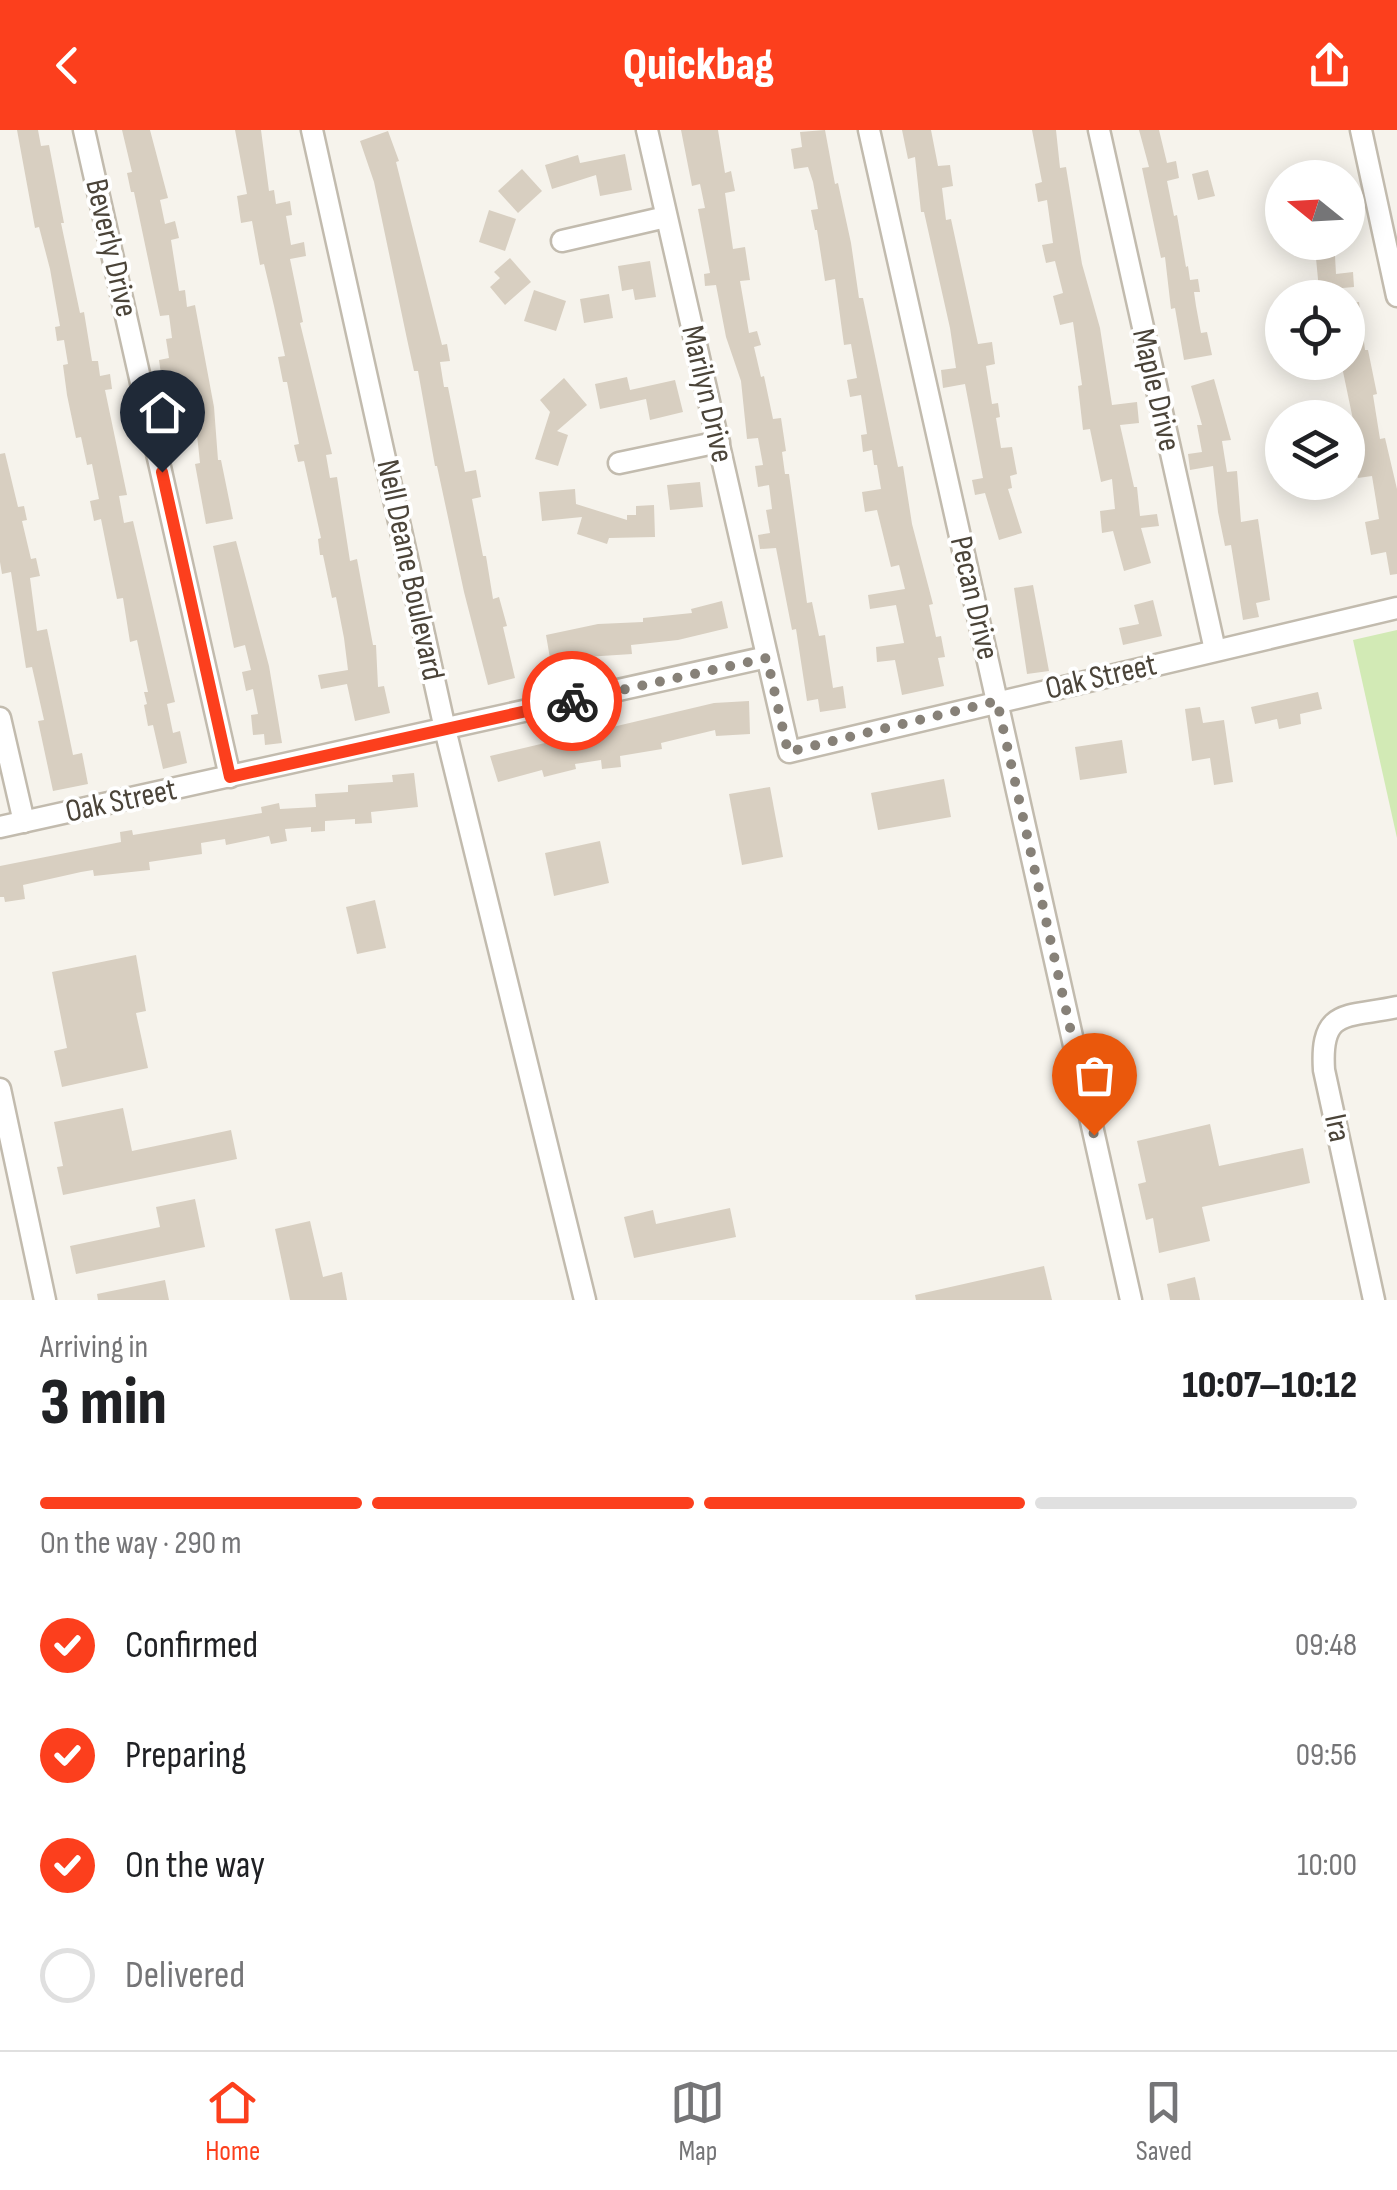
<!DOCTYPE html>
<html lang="en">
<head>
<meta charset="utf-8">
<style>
	body { margin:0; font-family:"Sofia Sans Condensed",sans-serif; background:#f2f2f2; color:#202124; height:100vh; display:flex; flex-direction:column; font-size:38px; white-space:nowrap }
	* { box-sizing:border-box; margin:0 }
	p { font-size:32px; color:#757577 }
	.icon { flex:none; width:55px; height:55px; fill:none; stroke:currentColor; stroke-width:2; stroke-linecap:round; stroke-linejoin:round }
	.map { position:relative; height:1170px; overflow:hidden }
	.drawer { display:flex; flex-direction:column; background:#fff; flex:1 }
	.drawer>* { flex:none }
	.needle { width:65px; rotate:288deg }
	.buttons { position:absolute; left:1265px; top:30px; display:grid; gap:20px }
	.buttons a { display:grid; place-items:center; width:100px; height:100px; border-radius:50%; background:#fff; box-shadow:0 5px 25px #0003; font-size:50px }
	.pin { position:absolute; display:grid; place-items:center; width:85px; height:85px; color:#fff; margin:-102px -42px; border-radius:50% 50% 50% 0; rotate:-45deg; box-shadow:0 0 10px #0007 }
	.pin .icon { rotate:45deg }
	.courier { position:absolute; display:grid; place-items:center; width:100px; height:100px; margin:-50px; border:8px solid #fc3f1d; border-radius:50%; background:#fff; color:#222; box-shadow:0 2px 12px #0007 }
	.headline em { font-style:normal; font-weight:800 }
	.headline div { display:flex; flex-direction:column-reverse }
	.headline { display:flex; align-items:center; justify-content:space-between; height:170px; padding:0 40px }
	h1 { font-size:65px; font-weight:800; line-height:75px }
	.bar { display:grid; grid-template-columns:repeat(4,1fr); gap:15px 10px; align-content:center; height:120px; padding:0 40px }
	.bar i { height:12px; border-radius:8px; background:#e0e0e0 }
	.bar .on { background:#fc3f1d }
	.bar p { grid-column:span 4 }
	ol { padding:0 40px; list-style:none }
	li { display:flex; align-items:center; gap:30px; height:110px }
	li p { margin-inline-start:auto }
	li .icon { padding:10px; border-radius:50%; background:#fc3f1d; color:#fff; stroke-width:4 }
	li:last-child { color:#757577 }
	li i { width:55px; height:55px; border:5px solid #e0e0e0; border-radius:50% }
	header { display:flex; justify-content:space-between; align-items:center; height:130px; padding:0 40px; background:#fc3f1d; color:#fff; font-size:45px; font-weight:800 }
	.dock { display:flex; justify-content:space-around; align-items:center; height:140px; border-top:2px solid #e0e0e0; background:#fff; font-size:28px; color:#757577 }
	.dock a { display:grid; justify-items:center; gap:5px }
	.dock .on { color:#fc3f1d }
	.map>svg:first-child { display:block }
	.green { fill:#d2eab5 }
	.building { fill:#d8cfc1 }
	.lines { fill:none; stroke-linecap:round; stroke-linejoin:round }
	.minor-casing { stroke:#c2bbae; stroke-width:25 }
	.minor { stroke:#fff; stroke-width:20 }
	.done { stroke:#878178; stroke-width:10; stroke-dasharray:0 18 }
	.route { stroke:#fc3f1d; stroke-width:12 }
	.labels { text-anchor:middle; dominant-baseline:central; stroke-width:8; stroke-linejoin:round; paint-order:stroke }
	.street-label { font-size:32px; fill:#4b4439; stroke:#fff }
</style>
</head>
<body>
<header><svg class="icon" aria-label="back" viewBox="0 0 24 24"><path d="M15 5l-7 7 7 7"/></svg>Quickbag<svg class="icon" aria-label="share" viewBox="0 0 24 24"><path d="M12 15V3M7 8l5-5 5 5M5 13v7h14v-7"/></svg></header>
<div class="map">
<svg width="1397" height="1170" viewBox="0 0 1397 1170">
	<rect width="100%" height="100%" fill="#f6f3ec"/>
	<polygon class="green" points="1397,500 1397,708 1353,510"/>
	<g class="building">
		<polygon points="17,0 38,0 41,16 49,15 64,93 61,93 80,183 84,182 92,231 98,231 100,246 110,244 112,259 105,260 127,365 119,366 124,393 133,391 175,572 167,574 173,603 180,601 187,633 163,639 153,595 148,596 144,575 147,574 144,562 148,562 137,510 130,512 123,468 117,469 101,389 94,391 90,371 99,369 92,334 87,335 81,307 76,308 67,265 63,235 68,234 64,210 57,211 55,197 60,196 50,139 39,97 35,98"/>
		<polygon points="122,0 150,0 168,68 160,70 165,94 175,91 179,108 171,110 179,161 185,160 187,177 195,175 214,277 218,330 221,330 233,389 206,394 195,334 200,333 197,305 186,307 183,282 166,285 164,273 181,270 176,242 161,244 159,230 169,228 166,209 172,208 169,185 160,186 134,62 131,62 127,43 132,42"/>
		<polygon points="235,0 261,0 269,61 274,60 276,74 290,71 292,85 286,86 291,115 304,112 306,126 290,129 303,192 300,193 332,324 326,325 330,348 337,347 350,431 357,429 373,515 376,515 378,557 384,556 390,583 355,591 347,554 321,559 318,545 348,540 344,508 336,467 332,468 323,425 320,425 318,409 321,408 304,331 298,332 294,315 299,314 287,252 283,252 278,227 285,226 274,176 264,134 260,135 252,91 241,93 237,66 247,64"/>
		<polygon points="681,0 718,0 725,43 731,41 735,61 725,63 733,119 745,117 750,150 740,151 749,203 757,201 761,215 754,217 761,247 764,246 773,289 781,288 786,321 782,322 785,344 789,344 807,473 812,472 819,506 825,505 833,558 843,556 846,578 820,582 818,569 807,571 796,499 792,500 776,418 760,419 758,405 770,403 766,380 772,379 769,355 758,357 755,336 763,335 758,308 747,309 741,251 726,207 716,155 705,156 704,144 710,143 698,79 705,78 700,54 692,56"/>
		<polygon points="825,0 835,54 838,53 851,113 859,168 863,168 898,337 903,336 912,394 933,474 929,475 936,507 941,506 945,527 938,528 944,556 902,565 895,530 877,532 876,517 904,513 896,475 870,479 868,465 905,459 899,435 891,437 877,380 865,382 862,362 881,359 877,335 874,335 872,320 863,322 861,305 867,304 861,265 850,267 847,250 857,248 851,214 844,215 835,149 825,151 817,100 815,100 811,80 818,79 813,52 808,37 794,39 791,19 802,17 800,2"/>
		<polygon points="902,0 931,0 938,36 950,35 953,56 942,58 946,90 951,89 978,214 992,212 995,234 986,236 992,274 998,273 1000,287 996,288 1001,318 1012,317 1017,344 1010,346 1012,358 1008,359 1022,403 999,410 985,363 975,365 972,350 983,348 965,254 943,258 941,240 956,238 950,198 924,82 921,82 915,27 908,29"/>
		<polygon points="1032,0 1056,0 1060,38 1066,37 1082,134 1100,198 1112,275 1137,272 1139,293 1120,295 1134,357 1137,357 1140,386 1157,384 1159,396 1141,398 1151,433 1124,441 1113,401 1102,403 1100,381 1115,379 1112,349 1101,352 1090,299 1083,300 1078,256 1082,255 1073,192 1060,195 1053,166 1063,163 1055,131 1046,133 1042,115 1053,113 1047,70 1038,72 1035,54 1042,52"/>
		<polygon points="1139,0 1159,0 1167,33 1176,31 1179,48 1167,51 1174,86 1177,85 1186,137 1188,136 1190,150 1198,149 1200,162 1194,162 1196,176 1201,203 1207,202 1212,225 1184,230 1175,178 1171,179 1165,127 1161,128 1142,38 1149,37"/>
		<polygon points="388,1 399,31 396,32 442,215 447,214 450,231 440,232 444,257 448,257 465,342 476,340 481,367 472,369 483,426 486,426 493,469 499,467 507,496 503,497 515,548 488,555 464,462 437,336 435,336 418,241 414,241 407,209 374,52 360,11"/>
		<polygon points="625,24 632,60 600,66 596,45 552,59 545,35 578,25 580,33"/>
		<polygon points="522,39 542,61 518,83 498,61"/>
		<polygon points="1208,40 1215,66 1198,70 1192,44"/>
		<polygon points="489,80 516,89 505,121 479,112"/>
		<polygon points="1335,126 1336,144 1353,142 1354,157 1319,160 1316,128"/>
		<polygon points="510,128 531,152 505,175 490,157 500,148 494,142"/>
		<polygon points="650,131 656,167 635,170 633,159 622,161 618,136"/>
		<polygon points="534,160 566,171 556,201 524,191"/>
		<polygon points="609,164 613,188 584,193 580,169"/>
		<polygon points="1359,172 1365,220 1368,220 1377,264 1373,265 1380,309 1385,308 1397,359 1397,444 1390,445 1386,422 1371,425 1365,392 1379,389 1372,346 1358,348 1354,329 1361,328 1341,232 1348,232 1348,173"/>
		<polygon points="627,247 630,260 675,250 683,282 650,290 646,269 600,279 595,254"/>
		<polygon points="564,248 587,275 557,301 568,305 558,336 535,329 550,282 540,270"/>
		<polygon points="1214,249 1231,310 1222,311 1227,342 1237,341 1241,392 1258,389 1270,470 1256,473 1259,487 1243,490 1231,415 1225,416 1218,382 1213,336 1190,340 1188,324 1202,322 1197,295 1202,295 1191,256"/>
		<polygon points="5,323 18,377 24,376 27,390 22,391 31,429 36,428 40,446 30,448 37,501 47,499 73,625 82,623 88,654 53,661 38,591 44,590 32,537 26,538 11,442 2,444 0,432 0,324"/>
		<polygon points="700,352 703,377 670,380 667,355"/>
		<polygon points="575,359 576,374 627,390 627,385 636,385 636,376 654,375 655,407 609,408 607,414 577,404 582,387 542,391 539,362"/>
		<polygon points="236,411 269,536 282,613 265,615 264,604 253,605 251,585 258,584 253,559 246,561 242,542 251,540 245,515 234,518 213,416"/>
		<polygon points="1033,455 1049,541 1027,544 1014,458"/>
		<polygon points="1153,470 1162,506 1123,515 1119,498 1139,494 1134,475"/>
		<polygon points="722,471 728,498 678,510 631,515 632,524 586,527 587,534 552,540 546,505 598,494 643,492 643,488 692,483 691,479"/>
		<polygon points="1318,562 1322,579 1300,584 1301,594 1279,599 1277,589 1255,594 1251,577"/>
		<polygon points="749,571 750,604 716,606 715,600 661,613 662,619 620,626 621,637 602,639 601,630 575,634 576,639 544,647 542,640 498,652 490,626 714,573"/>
		<polygon points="1200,577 1203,593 1224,590 1233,652 1214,655 1210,628 1192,631 1185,579"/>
		<polygon points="1122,610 1127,643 1080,650 1075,617"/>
		<polygon points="414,643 418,677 371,682 372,693 355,694 355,689 325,691 325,701 311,702 311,697 285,699 287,711 271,714 269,706 226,715 225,709 201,713 202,724 149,732 150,740 94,746 93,740 81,742 23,755 25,769 5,772 4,767 0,767 0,736 121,712 120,702 132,700 133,705 262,683 261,677 279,673 280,679 316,677 315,664 348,662 348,655 393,652 392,645"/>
		<polygon points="944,649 951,687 878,700 871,663"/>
		<polygon points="770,657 783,727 742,735 729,664"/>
		<polygon points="600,711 609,753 554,766 545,723"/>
		<polygon points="375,770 386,818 357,824 346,777"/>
		<polygon points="136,825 146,881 136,883 148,938 62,957 54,921 67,918 52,842"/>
		<polygon points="123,978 132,1021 231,1000 237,1029 63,1065 57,1037 63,1036 54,992"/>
		<polygon points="1210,994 1219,1036 1303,1018 1310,1053 1202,1077 1210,1111 1159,1123 1153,1088 1146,1090 1138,1054 1146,1052 1137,1011"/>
		<polygon points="195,1069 205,1117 76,1144 70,1116 160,1097 156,1077"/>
		<polygon points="730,1078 736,1107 634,1128 624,1087 653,1080 656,1094"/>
		<polygon points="310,1091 323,1147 342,1142 347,1170 290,1170 275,1099"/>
		<polygon points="1044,1136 1052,1170 916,1170 915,1165"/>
		<polygon points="1195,1147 1200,1170 1170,1170 1167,1154"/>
		<polygon points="165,1150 169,1170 98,1170 97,1164"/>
	</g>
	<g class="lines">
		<defs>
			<g id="minor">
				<polyline points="84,0 230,647"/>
				<polyline points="312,0 445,599 585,1170"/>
				<polyline points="647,0 789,622 1397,478"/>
				<polyline points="869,0 1131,1170"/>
				<polyline points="1099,0 1215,520"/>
				<polyline points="1361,0 1397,166"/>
				<polyline points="562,111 666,87"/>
				<polyline points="619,333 719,312"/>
				<polyline points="0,588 24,692"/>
				<polyline points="0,697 767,527"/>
				<polyline points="0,959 45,1170"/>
				<path d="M1374,1170L1324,940C1320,877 1347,888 1397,877"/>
			</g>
		</defs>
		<use href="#minor" class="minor-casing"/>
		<use href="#minor" class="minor"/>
	</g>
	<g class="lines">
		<polyline class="done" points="572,571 767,528 788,622 997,571 1094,1005"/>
		<polyline class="route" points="162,342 230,647 572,571"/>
	</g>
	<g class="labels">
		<g class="street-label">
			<text transform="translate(111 118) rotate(77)">Beverly Drive</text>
			<text transform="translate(1156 260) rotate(77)">Maple Drive</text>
			<text transform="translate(707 264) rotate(77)">Marilyn Drive</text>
			<text transform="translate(410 440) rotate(78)">Nell Deane Boulevard</text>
			<text transform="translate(974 468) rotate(77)">Pecan Drive</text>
			<text transform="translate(1101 547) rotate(-13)">Oak Street</text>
			<text transform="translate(121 671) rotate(-12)">Oak Street</text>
			<text transform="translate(1337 998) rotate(78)">Ira</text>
		</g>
	</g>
</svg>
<div class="buttons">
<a><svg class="needle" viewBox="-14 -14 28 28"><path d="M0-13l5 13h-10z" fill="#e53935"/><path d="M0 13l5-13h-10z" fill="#757577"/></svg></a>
<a><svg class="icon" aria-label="locate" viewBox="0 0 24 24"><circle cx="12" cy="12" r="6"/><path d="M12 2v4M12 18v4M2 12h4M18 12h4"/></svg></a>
<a><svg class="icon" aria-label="layers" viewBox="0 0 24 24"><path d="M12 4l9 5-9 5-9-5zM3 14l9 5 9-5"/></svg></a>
</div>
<div class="pin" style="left:1094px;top:1005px;background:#ea580c"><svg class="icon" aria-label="bag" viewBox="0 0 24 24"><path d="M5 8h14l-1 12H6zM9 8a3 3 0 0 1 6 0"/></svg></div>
<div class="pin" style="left:162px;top:342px;background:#1f2937"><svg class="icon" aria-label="home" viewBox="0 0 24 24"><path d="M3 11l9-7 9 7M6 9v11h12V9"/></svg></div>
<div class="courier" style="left:572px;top:571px"><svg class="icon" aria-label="bike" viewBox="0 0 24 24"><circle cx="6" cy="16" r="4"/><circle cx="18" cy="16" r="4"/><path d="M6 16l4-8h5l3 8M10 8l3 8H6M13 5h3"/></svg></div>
</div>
<section class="drawer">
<div class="headline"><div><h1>3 min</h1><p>Arriving in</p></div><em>10:07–10:12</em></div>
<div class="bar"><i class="on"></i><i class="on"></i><i class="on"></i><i></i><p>On the way · 290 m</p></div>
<ol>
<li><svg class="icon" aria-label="check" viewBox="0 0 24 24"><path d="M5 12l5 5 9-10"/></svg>Confirmed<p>09:48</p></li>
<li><svg class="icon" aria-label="check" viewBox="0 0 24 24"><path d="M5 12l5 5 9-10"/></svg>Preparing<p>09:56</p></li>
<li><svg class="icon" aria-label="check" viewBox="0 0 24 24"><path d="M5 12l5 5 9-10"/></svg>On the way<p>10:00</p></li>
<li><i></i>Delivered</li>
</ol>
</section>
<nav class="dock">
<a class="on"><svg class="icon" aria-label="home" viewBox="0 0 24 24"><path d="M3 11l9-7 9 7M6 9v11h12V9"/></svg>Home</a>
<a><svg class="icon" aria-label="map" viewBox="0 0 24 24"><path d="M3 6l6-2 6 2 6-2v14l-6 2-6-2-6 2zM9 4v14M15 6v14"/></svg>Map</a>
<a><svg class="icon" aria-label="saved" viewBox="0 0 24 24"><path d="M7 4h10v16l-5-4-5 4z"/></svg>Saved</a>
</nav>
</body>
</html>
